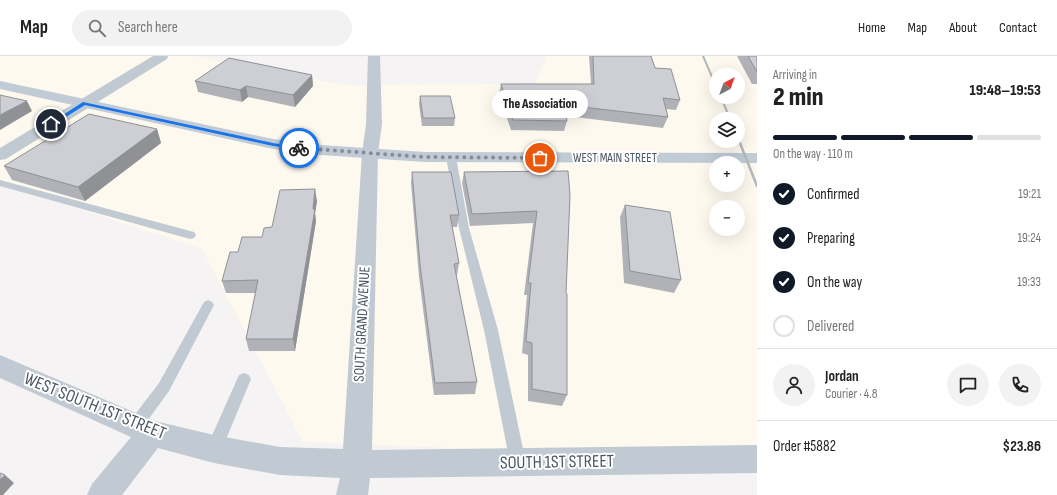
<!DOCTYPE html>
<html lang="en">
<head>
<meta charset="utf-8">
<style>
	body { margin:0; font-family:"Sofia Sans Condensed",sans-serif; background:#f2f2f2; color:#222; height:100vh; display:flex; flex-direction:column; font-size:15px; white-space:nowrap }
	* { box-sizing:border-box; margin:0 }
	p { font-size:13px; color:#767676 }
	.icon { flex:none; width:22px; height:22px; fill:none; stroke:currentColor; stroke-width:2; stroke-linecap:round; stroke-linejoin:round }
	.map { position:relative; flex:1; overflow:hidden }
	.details { display:flex; flex-direction:column; background:#fff; width:300px }
	.details>* { flex:none }
	.needle { width:26px; rotate:41deg }
	.fabs { position:absolute; left:709px; top:12px; display:grid; gap:8px }
	.fabs a { display:grid; place-items:center; width:36px; height:36px; border-radius:50%; background:#fff; box-shadow:0 4px 16px #0002; font-size:20px }
	.pin { position:absolute; display:grid; place-items:center; width:34px; height:34px; color:#fff; margin:-17px; border:2px solid #fff; border-radius:50%; box-shadow:0 1px 4px #0007 }
	.courier { position:absolute; display:grid; place-items:center; width:40px; height:40px; margin:-20px; border:3px solid #1a73e8; border-radius:50%; background:#fff; color:#222; box-shadow:0 1px 5px #0007 }
	.bubble { position:absolute; height:28px; border-radius:14px; background:#fff; box-shadow:0 4px 16px #0002; font-size:13px; font-weight:800; line-height:28px; text-align:center }
	.headline em { font-style:normal; font-weight:800 }
	.headline div { display:flex; flex-direction:column-reverse }
	.headline { display:flex; align-items:center; justify-content:space-between; height:68px; padding:0 16px }
	h1 { font-size:26px; font-weight:800; line-height:30px }
	.bar { display:grid; grid-template-columns:repeat(4,1fr); gap:6px 4px; align-content:center; height:48px; padding:0 16px }
	.bar i { height:5px; border-radius:3px; background:#e0e0e0 }
	.bar .on { background:#111827 }
	.bar p { grid-column:span 4 }
	.line { display:flex; align-items:center; gap:10px; padding:0 16px; border-top:1px solid #e0e0e0 }
	.line div { flex:1 }
	.round { display:grid; place-items:center; flex:none; width:42px; height:42px; border-radius:21px; background:#f2f2f2 }
	ol { padding:0 16px; list-style:none }
	li { display:flex; align-items:center; gap:12px; height:44px }
	li p { margin-inline-start:auto }
	li .icon { padding:4px; border-radius:50%; background:#111827; color:#fff; stroke-width:4 }
	li:last-child { color:#767676 }
	li i { width:22px; height:22px; border:2px solid #e0e0e0; border-radius:50% }
	header { display:flex; align-items:center; gap:24px; box-sizing:border-box; height:56px; padding:0 20px; background:#fff; border-bottom:1px solid #e0e0e0 }
	header strong { font-size:19px }
	nav { display:flex; gap:22px; margin-inline-start:auto; font-size:14px }
	.search { width:280px; height:36px; background:#f2f2f2; display:flex; align-items:center; gap:10px; box-sizing:border-box; padding:0 14px; border-radius:22px; color:#767676; font-size:15px }
	main { display:flex; flex:1; min-height:0 }
	.map>svg:first-child { display:block }
	.commercial { fill:#fdf9ef; fill-rule:evenodd }
	.lines { fill:none; stroke-linecap:round; stroke-linejoin:round }
	.service { fill:#c1cad2; fill-rule:evenodd }
	.minor { fill:#c1cad2; fill-rule:evenodd }
	.tertiary { fill:#c1cad2; fill-rule:evenodd }
	.secondary { fill:#c1cbd6; fill-rule:evenodd }
	.rail-far1 { stroke:#b5b8bd; stroke-width:2 }
	.rail { stroke:#b5b8bd; stroke-width:2.5 }
	.wall { fill:#b0b2b7 }
	.shaded-wall { fill:#909195 }
	.building { fill:#cdcfd5; stroke:#909195 }
	.route { fill:#1a73e8 }
	.done { stroke:#868d94; stroke-width:4; stroke-dasharray:0 7.2 }
	.labels { text-anchor:middle; dominant-baseline:central; stroke-width:4; stroke-linejoin:round; paint-order:stroke }
	.far-street-label { font-size:13px; fill:#4a5661; stroke:#fff }
	.street-label { font-size:15px; fill:#4a5661; stroke:#fff }
	.near-street-label { font-size:18px; fill:#4a5661; stroke:#fff }
</style>
</head>
<body>
<header>
<strong>Map</strong>
<div class="search"><svg class="icon" aria-label="search" viewBox="0 0 24 24"><circle cx="10" cy="10" r="6"/><path d="M15 15l6 6"/></svg>Search here</div>
<nav><a>Home</a><a>Map</a><a>About</a><a>Contact</a></nav>
</header>
<main>
<div class="map">
<svg width="757" height="439" viewBox="0 0 757 439">
	<rect width="100%" height="100%" fill="#f5f3f3"/>
	<path class="commercial" d="M0,0H194L344,29L535,28L546,0H757V404L303,386L202,193L0,127ZM716,19H738V41H716ZM716,63H738V85H716ZM716,107H738V129H716ZM716,151H738V173H716Z"/>
	<g class="lines">
		<g class="service">
			<polygon points="451,98 456,101 469,172 498,274 526,407 524,413 518,415 512,413 510,407 484,274 459,172 446,101"/>
			<polygon points="0,124 194,176 196,179 194,182 190,183 0,130"/>
			<polygon points="208,244 212,246 214,249 169,335 140,375 135,377 130,375 127,370 130,365 159,327 204,246"/>
			<polygon points="244,317 249,319 251,323 222,393 220,398 214,401 208,398 206,393 239,319"/>
		</g>
		<g class="minor">
			<polygon points="153,0 168,0 167,3 6,103 0,104 0,92"/>
			<polygon points="370,92 376,93 378,97 372,394 757,389 757,417 370,422 368,439 336,439 340,422 280,419 214,407 158,392 122,439 87,439 92,428 131,381 0,322 0,299 155,365 214,379 280,391 343,393 362,97 364,93"/>
		</g>
		<polygon class="tertiary" points="368,0 380,0 382,68 378,97 376,101 370,102 364,101 362,97 366,68"/>
		<polygon class="secondary" points="0,25 273,83 321,89 425,96 757,97 757,107 425,106 321,99 273,93 0,33"/>
		<g class="rail-far1">
			<polyline points="703,0 716,30"/>
			<polyline points="721,41 730,63"/>
		</g>
		<polyline class="rail" points="738,82 757,130"/>
	</g>
	<g class="wall">
		<polygon points="589,0 651,0 655,12 680,44 676,54 666,53 668,61 663,72 567,60 567,65 564,75 511,74 499,38 501,28 591,28"/>
		<polygon points="737,0 757,0 757,28 752,28"/>
		<polygon points="312,19 313,30 295,51 248,41 242,46 198,36 195,25"/>
		<polygon points="420,40 455,62 454,70 422,70 419,48"/>
		<polygon points="157,73 161,87 85,145 12,124 4,110"/>
		<polygon points="568,115 566,237 567,339 562,350 528,345 528,299 522,297 527,239 524,239 533,167 470,170 462,127 464,116"/>
		<polygon points="412,116 459,159 457,171 452,171 459,207 457,219 456,219 477,326 475,338 434,339 419,221 411,127"/>
		<polygon points="317,145 315,157 316,165 295,295 249,295 246,283 256,237 226,237 222,225 238,196 262,181 272,171"/>
		<polygon points="625,149 681,224 674,237 624,227 620,161"/>
	</g>
	<g class="shaded-wall">
		<polygon points="312,19 313,30 295,51 293,39"/>
		<polygon points="246,30 248,41 242,46 240,34"/>
		<polygon points="27,45 32,55 0,74 0,59"/>
		<polygon points="157,73 161,87 85,145 78,131"/>
		<polygon points="315,133 317,145 315,157 316,165 295,295 293,283 313,153"/>
		<polygon points="5,419 14,427 3,439 0,439 0,424"/>
	</g>
	<g class="building">
		<polygon points="593,0 651,0 655,12 671,13 680,44 663,42 668,61 565,49 567,65 513,64 501,28 594,28"/>
		<polygon points="748,0 757,0 757,16"/>
		<polygon points="229,2 312,19 293,39 246,30 240,34 195,25"/>
		<polygon points="0,39 27,45 0,59"/>
		<polygon points="420,40 450,40 455,62 423,62"/>
		<polygon points="89,58 157,73 78,131 4,110"/>
		<polygon points="568,115 570,139 566,237 567,238 567,339 532,333 532,287 526,285 531,227 528,227 537,155 472,158 464,116"/>
		<polygon points="412,116 451,116 459,159 450,159 459,207 454,208 477,326 435,327 420,208"/>
		<polygon points="315,133 313,153 315,153 293,283 246,283 258,224 222,225 230,196 238,196 242,181 262,181 264,172 272,171 280,134"/>
		<polygon points="625,149 670,156 681,224 630,215"/>
		<polygon points="0,417 5,419 0,424"/>
	</g>
	<polygon class="route" points="83,46 273,87 301,92 299,93 273,90 85,49 53,69 49,68"/>
	<g class="lines">
		<polyline class="done" points="299,92 425,101 540,102"/>
	</g>
	<g class="labels">
		<g class="far-street-label">
			<text x="615" y="102">WEST MAIN STREET</text>
		</g>
		<g class="street-label">
			<text transform="translate(362 268) rotate(-87)">SOUTH GRAND AVENUE</text>
		</g>
		<g class="near-street-label">
			<text transform="translate(95 350) rotate(22)">WEST SOUTH 1ST STREET</text>
			<text transform="translate(557 406) rotate(-1)">SOUTH 1ST STREET</text>
		</g>
	</g>
</svg>
<div class="fabs">
<a><svg class="needle" viewBox="-14 -14 28 28"><path d="M0-13l5 13h-10z" fill="#e53935"/><path d="M0 13l5-13h-10z" fill="#767676"/></svg></a>
<a><svg class="icon" aria-label="layers" viewBox="0 0 24 24"><path d="M12 4l9 5-9 5-9-5zM3 14l9 5 9-5"/></svg></a>
<a>+</a>
<a>−</a>
</div>
<div class="pin" style="left:540px;top:102px;background:#ea580c"><svg class="icon" aria-label="bag" viewBox="0 0 24 24"><path d="M5 8h14l-1 12H6zM9 8a3 3 0 0 1 6 0"/></svg></div>
<div class="pin" style="left:51px;top:68px;background:#1f2937"><svg class="icon" aria-label="home" viewBox="0 0 24 24"><path d="M3 11l9-7 9 7M6 9v11h12V9"/></svg></div>
<div class="courier" style="left:299px;top:92px"><svg class="icon" aria-label="bike" viewBox="0 0 24 24"><circle cx="6" cy="16" r="4"/><circle cx="18" cy="16" r="4"/><path d="M6 16l4-8h5l3 8M10 8l3 8H6M13 5h3"/></svg></div>
<div class="bubble" style="left:492px;top:34px;width:96px">The Association</div>
</div>
<section class="details">
<div class="headline"><div><h1>2 min</h1><p>Arriving in</p></div><em>19:48–19:53</em></div>
<div class="bar"><i class="on"></i><i class="on"></i><i class="on"></i><i></i><p>On the way · 110 m</p></div>
<ol>
<li><svg class="icon" aria-label="check" viewBox="0 0 24 24"><path d="M5 12l5 5 9-10"/></svg>Confirmed<p>19:21</p></li>
<li><svg class="icon" aria-label="check" viewBox="0 0 24 24"><path d="M5 12l5 5 9-10"/></svg>Preparing<p>19:24</p></li>
<li><svg class="icon" aria-label="check" viewBox="0 0 24 24"><path d="M5 12l5 5 9-10"/></svg>On the way<p>19:33</p></li>
<li><i></i>Delivered</li>
</ol>
<div class="line" style="height:72px"><a class="round"><svg class="icon" aria-label="person" viewBox="0 0 24 24"><circle cx="12" cy="8" r="4"/><path d="M4 21q1-7 8-7t8 7"/></svg></a><div><b>Jordan</b><p>Courier · 4.8</p></div><a class="round"><svg class="icon" aria-label="chat" viewBox="0 0 24 24"><path d="M4 5h16v11H9l-5 4z"/></svg></a><a class="round"><svg class="icon" aria-label="phone" viewBox="0 0 24 24"><path d="M5 4h4l2 5-3 2q2 4 5 5l2-3 5 2v4C11 20 4 13 5 4z"/></svg></a></div>
<div class="line" style="height:52px"><div>Order #5882</div><b>$23.86</b></div>
</section>
</main>
</body>
</html>
